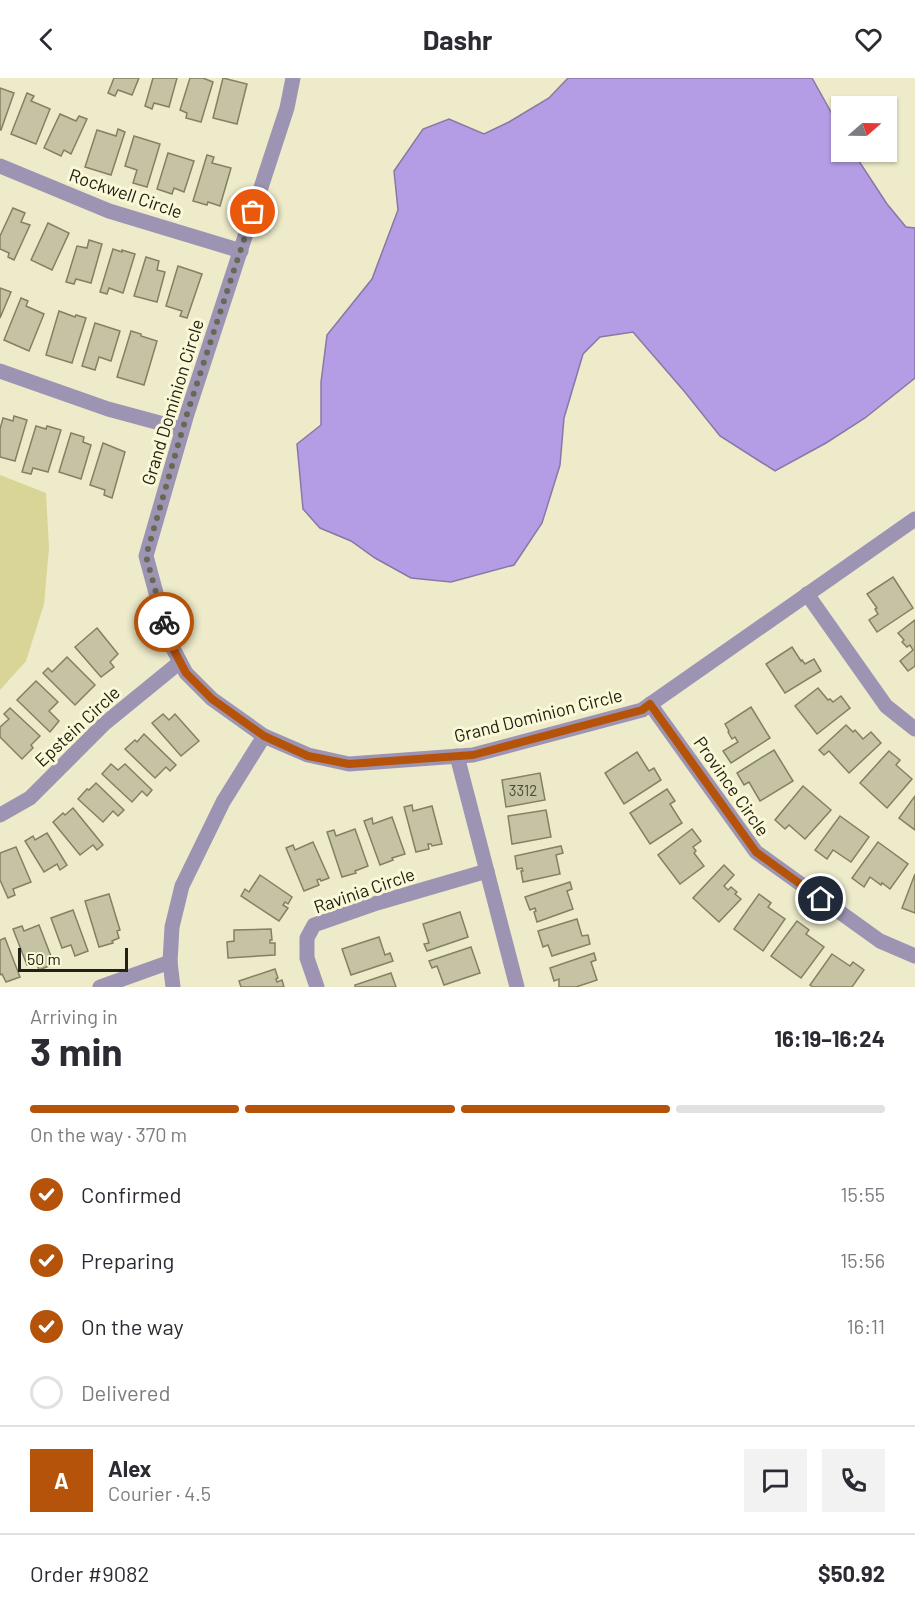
<!DOCTYPE html>
<html lang="en">
<head>
<meta charset="utf-8">
<style>
	body { margin:0; font-family:Barlow,sans-serif; background:#f2f2f3; color:#2b2b33; height:100vh; display:flex; flex-direction:column; font-size:22px; white-space:nowrap }
	* { box-sizing:border-box; margin:0 }
	p { font-size:20px; color:#7c7c81 }
	.icon { flex:none; width:33px; height:33px; fill:none; stroke:currentColor; stroke-width:2; stroke-linecap:round; stroke-linejoin:round }
	.map { position:relative; height:909px; overflow:hidden }
	.details { display:flex; flex-direction:column; background:#fff; flex:1 }
	.details>* { flex:none }
	.needle { width:39px; rotate:70deg }
	.controls { position:absolute; left:831px; top:18px; display:grid; gap:12px }
	.controls a { display:grid; place-items:center; width:66px; height:66px; border-radius:0px; background:#fff; box-shadow:0 2px 4px #0004; font-size:30px }
	.scale { position:absolute; left:18px; bottom:15px; width:110px; box-sizing:border-box; padding-left:6px; border:3px solid #222115; border-top:0; font-size:16px; line-height:21px; white-space:nowrap; color:#222115; -webkit-text-stroke:4px #faf8d7; paint-order:stroke }
	.pin { position:absolute; display:grid; place-items:center; width:51px; height:51px; color:#fff; margin:-26px; border:3px solid #fff; border-radius:50%; box-shadow:0 2px 6px #0007 }
	.courier { position:absolute; display:grid; place-items:center; width:60px; height:60px; margin:-30px; border:4px solid #b45309; border-radius:50%; background:#fff; color:#222; box-shadow:0 2px 8px #0007 }
	.overview em { font-style:normal; font-weight:700 }
	.overview div { display:flex; flex-direction:column-reverse }
	.overview { display:flex; align-items:center; justify-content:space-between; height:102px; padding:0 30px }
	h1 { font-size:39px; font-weight:700; line-height:45px }
	.bar { display:grid; grid-template-columns:repeat(4,1fr); gap:9px 6px; align-content:center; height:72px; padding:0 30px }
	.bar i { height:8px; border-radius:4px; background:#e1e1e2 }
	.bar .active { background:#b45309 }
	.bar p { grid-column:span 4 }
	.line { display:flex; align-items:center; gap:15px; padding:0 30px; border-top:2px solid #e1e1e2 }
	.line div { flex:1 }
	.round { display:grid; place-items:center; flex:none; width:63px; height:63px; border-radius:0px; background:#f2f2f3 }
	ol { padding:0 30px; list-style:none }
	li { display:flex; align-items:center; gap:18px; height:66px }
	li p { margin-inline-start:auto }
	li .icon { padding:6px; border-radius:50%; background:#b45309; color:#fff; stroke-width:4 }
	li:last-child { color:#7c7c81 }
	li i { width:33px; height:33px; border:3px solid #e1e1e2; border-radius:50% }
	header { display:flex; justify-content:space-between; align-items:center; height:78px; padding:0 30px; background:#fff; font-size:27px; font-weight:700 }
	.map>svg:first-child { display:block }
	.green { fill:#d9d597 }
	.water { fill:#b49de4; stroke:#8878a6; stroke-width:1.5 }
	.building { fill:#c5c3a3; stroke:#838162; stroke-width:1.5 }
	.lines { fill:none; stroke-linecap:round; stroke-linejoin:round }
	.minor { stroke:#9d94b3; stroke-width:15 }
	.done { stroke:#696854; stroke-width:6; stroke-dasharray:0 10.8 }
	.route { stroke:#b45309; stroke-width:8 }
	.labels { text-anchor:middle; dominant-baseline:central; stroke-width:6; stroke-linejoin:round; paint-order:stroke }
	.number-label { font-size:15px; fill:#4b4a38 }
	.street-label { font-size:18px; fill:#222115; stroke:#faf8d7 }
</style>
</head>
<body>
<header><svg class="icon" aria-label="back" viewBox="0 0 24 24"><path d="M15 5l-7 7 7 7"/></svg>Dashr<svg class="icon" aria-label="heart" viewBox="0 0 24 24"><path d="M12 20l-8-8c-3-5 5-10 8-4 3-6 11-1 8 4z"/></svg></header>
<div class="map">
<svg width="915" height="909" viewBox="0 0 915 909">
	<rect width="100%" height="100%" fill="#edebca"/>
	<polygon class="green" points="0,397 46,415 49,470 44,526 26,583 0,612"/>
	<polygon class="water" points="568,0 812,0 841,52 842,74 853,74 887,126 906,149 915,150 915,300 865,340 826,365 775,393 720,358 684,313 633,254 600,259 583,276 564,340 560,387 542,445 514,487 451,504 411,500 375,480 351,463 320,450 303,431 297,366 321,347 321,304 327,257 372,201 398,132 394,93 423,51 449,41 484,56 509,44 549,20"/>
	<g class="building">
		<polygon points="114,0 139,0 132,17 118,12 115,18 108,15"/>
		<polygon points="153,0 177,0 169,29 154,25 152,31 145,28"/>
		<polygon points="190,0 203,0 213,4 201,44 186,40 187,35 180,32"/>
		<polygon points="223,0 247,6 237,46 213,40"/>
		<polygon points="0,10 14,15 1,52 0,52"/>
		<polygon points="27,15 34,18 31,23 50,31 36,66 11,56"/>
		<polygon points="60,36 76,43 79,38 87,41 71,76 64,72 61,78 44,70"/>
		<polygon points="118,51 125,54 111,97 85,89 97,52 116,58"/>
		<polygon points="134,58 160,66 147,109 133,105 137,92 125,88"/>
		<polygon points="168,75 194,83 184,114 174,110 172,116 157,111"/>
		<polygon points="207,77 214,79 212,85 231,90 220,128 208,124 207,127 193,123"/>
		<polygon points="13,130 25,135 21,144 30,147 14,182 8,179 9,175 0,171 0,158"/>
		<polygon points="48,145 69,155 52,192 31,182"/>
		<polygon points="89,162 102,166 91,205 76,201 74,206 66,204 77,168 87,170"/>
		<polygon points="113,171 122,174 122,172 135,176 123,215 109,210 107,216 100,214"/>
		<polygon points="146,179 159,183 157,192 165,194 157,224 134,218"/>
		<polygon points="178,188 202,196 187,240 180,238 182,233 166,228"/>
		<polygon points="0,210 11,214 0,240"/>
		<polygon points="21,220 28,223 26,228 44,236 29,273 4,262"/>
		<polygon points="59,233 75,239 76,237 86,240 72,285 46,277"/>
		<polygon points="95,245 120,253 111,283 99,279 95,292 82,288"/>
		<polygon points="131,253 141,256 141,258 157,263 144,307 117,299"/>
		<polygon points="14,338 27,342 15,383 0,379 0,351 3,340 13,343"/>
		<polygon points="36,348 46,351 47,348 61,352 48,394 33,390 31,396 22,394"/>
		<polygon points="71,355 84,359 83,364 91,367 81,401 59,394"/>
		<polygon points="103,365 125,374 112,420 104,417 105,412 90,407"/>
		<polygon points="893,499 913,530 877,554 869,542 878,536 875,531 877,530 867,516"/>
		<polygon points="915,542 915,588 908,593 900,583 913,572 910,567 907,569 902,564 904,562 898,555"/>
		<polygon points="97,550 118,576 110,584 114,589 101,599 75,569"/>
		<polygon points="792,569 801,583 802,582 805,586 814,581 821,593 785,615 766,586"/>
		<polygon points="67,579 95,607 75,627 43,595 48,590 52,594"/>
		<polygon points="36,603 58,624 49,633 59,643 50,654 17,622"/>
		<polygon points="818,610 828,622 830,621 833,624 841,618 850,630 817,656 795,628"/>
		<polygon points="751,629 770,660 731,685 723,673 738,664 735,659 732,661 728,654 729,653 725,646"/>
		<polygon points="10,630 40,658 31,667 33,670 22,681 0,659 0,649 9,641 4,636"/>
		<polygon points="163,636 169,642 175,636 199,663 181,678 152,645"/>
		<polygon points="846,647 853,654 855,652 863,661 871,654 881,665 849,695 829,673 824,677 819,672"/>
		<polygon points="144,656 176,687 170,693 166,689 155,700 125,671 135,662 137,664"/>
		<polygon points="774,672 793,703 760,723 749,704 744,707 737,695"/>
		<polygon points="889,673 900,682 896,687 912,701 887,730 860,705"/>
		<polygon points="637,674 649,693 654,690 661,702 624,726 605,695"/>
		<polygon points="111,686 118,692 125,686 152,712 147,718 142,713 132,724 102,696"/>
		<polygon points="540,695 545,722 506,729 502,702"/>
		<polygon points="96,705 124,732 118,738 113,733 103,744 78,721 87,711 89,712"/>
		<polygon points="803,708 831,732 805,761 789,747 785,751 775,742"/>
		<polygon points="667,711 675,723 670,726 682,745 650,766 630,735"/>
		<polygon points="915,718 915,752 899,740"/>
		<polygon points="412,727 413,733 432,728 442,766 432,768 431,766 428,766 429,771 416,774 404,729"/>
		<polygon points="73,730 103,767 97,772 93,767 80,777 53,744 63,735 65,737"/>
		<polygon points="546,732 551,759 512,766 508,738"/>
		<polygon points="840,738 869,759 851,784 833,772 827,781 815,772"/>
		<polygon points="392,739 405,776 392,780 393,782 380,787 364,743 372,740 373,746"/>
		<polygon points="355,751 368,788 355,793 356,795 342,799 327,754 334,752 336,758"/>
		<polygon points="692,751 701,763 693,769 696,773 694,775 704,788 680,806 658,777"/>
		<polygon points="47,755 67,787 60,792 57,786 44,794 25,763 33,758 35,762"/>
		<polygon points="313,764 329,800 321,803 320,801 317,802 319,807 304,813 286,770 293,767 295,772"/>
		<polygon points="878,764 908,786 890,811 882,805 881,807 870,799 864,809 852,800"/>
		<polygon points="561,768 563,775 556,777 560,796 523,804 521,793 523,793 522,790 517,791 515,778"/>
		<polygon points="16,769 31,804 13,811 15,817 8,820 0,802 0,775"/>
		<polygon points="724,787 734,797 724,808 728,812 731,809 737,814 735,816 741,821 719,844 693,820"/>
		<polygon points="915,796 915,835 902,830"/>
		<polygon points="260,797 292,819 288,826 285,824 283,827 288,830 279,843 241,818 245,811 249,814"/>
		<polygon points="570,804 572,811 567,813 573,831 537,844 534,834 536,833 535,830 530,832 525,819"/>
		<polygon points="109,816 120,852 117,853 119,860 112,863 113,865 99,869 85,823"/>
		<polygon points="759,816 771,825 768,829 785,841 763,873 734,851"/>
		<polygon points="73,832 88,873 75,878 71,867 62,870 51,840"/>
		<polygon points="460,834 468,859 427,873 424,866 429,865 423,846"/>
		<polygon points="577,841 582,858 588,857 590,866 552,878 548,867 543,869 538,853"/>
		<polygon points="797,843 809,852 806,856 824,869 801,900 771,878"/>
		<polygon points="39,847 54,886 39,892 36,883 27,887 13,851 22,848 24,853"/>
		<polygon points="271,851 272,862 270,862 270,865 275,865 275,877 228,880 227,864 234,863 234,852"/>
		<polygon points="379,859 385,877 390,875 393,883 351,897 342,871"/>
		<polygon points="5,860 20,899 6,904 2,896 0,897 0,862"/>
		<polygon points="471,869 480,895 444,907 437,888 432,890 429,883"/>
		<polygon points="594,875 596,882 591,884 597,902 576,909 559,909 559,901 554,903 550,890"/>
		<polygon points="832,876 850,888 853,884 864,892 852,909 813,909 810,907"/>
		<polygon points="275,891 278,900 276,901 277,904 282,902 284,909 241,909 239,903"/>
		<polygon points="391,895 396,909 355,909 355,907"/>
	</g>
	<g class="lines">
		<g class="minor">
			<polyline points="293,0 287,30 187,336 146,478 169,563 186,595 212,621 264,658 308,677 349,686 473,677 642,632 915,441"/>
			<polyline points="0,88 109,133 241,173"/>
			<polyline points="0,293 108,331 182,351"/>
			<polyline points="807,516 886,628 915,651"/>
			<polyline points="650,626 756,774 880,863 915,878"/>
			<polyline points="457,678 517,909"/>
			<polyline points="0,737 30,720 104,646 180,584"/>
			<polyline points="100,909 170,884"/>
			<polyline points="173,909 170,884 172,849 182,808 223,724 264,658"/>
			<polyline points="317,909 307,880 307,860 314,847 377,825 487,793"/>
		</g>
	</g>
	<g class="lines">
		<polyline class="done" points="164,544 146,478 187,336 253,134"/>
		<polyline class="route" points="164,544 169,563 186,595 212,621 264,658 308,678 349,686 473,677 642,632 650,626 756,774 821,821"/>
	</g>
	<g class="labels">
		<g class="number-label">
			<text x="523" y="712">3312</text>
		</g>
		<g class="street-label">
			<text transform="translate(126 115) rotate(19)">Rockwell Circle</text>
			<text transform="translate(172 324) rotate(-73)">Grand Dominion Circle</text>
			<text transform="translate(538 637) rotate(-14)">Grand Dominion Circle</text>
			<text transform="translate(77 648) rotate(-43)">Epstein Circle</text>
			<text transform="translate(732 708) rotate(55)">Province Circle</text>
			<text transform="translate(364 812) rotate(-19)">Ravinia Circle</text>
		</g>
	</g>
</svg>
<div class="controls">
<a><svg class="needle" viewBox="-14 -14 28 28"><path d="M0-13l5 13h-10z" fill="#e53935"/><path d="M0 13l5-13h-10z" fill="#7c7c81"/></svg></a>
</div>
<div class="scale">50 m</div>
<div class="pin" style="left:253px;top:134px;background:#ea580c"><svg class="icon" aria-label="bag" viewBox="0 0 24 24"><path d="M5 8h14l-1 12H6zM9 8a3 3 0 0 1 6 0"/></svg></div>
<div class="pin" style="left:821px;top:821px;background:#1f2937"><svg class="icon" aria-label="home" viewBox="0 0 24 24"><path d="M3 11l9-7 9 7M6 9v11h12V9"/></svg></div>
<div class="courier" style="left:164px;top:544px"><svg class="icon" aria-label="bike" viewBox="0 0 24 24"><circle cx="6" cy="16" r="4"/><circle cx="18" cy="16" r="4"/><path d="M6 16l4-8h5l3 8M10 8l3 8H6M13 5h3"/></svg></div>
</div>
<section class="details">
<div class="overview"><div><h1>3 min</h1><p>Arriving in</p></div><em>16:19–16:24</em></div>
<div class="bar"><i class="active"></i><i class="active"></i><i class="active"></i><i></i><p>On the way · 370 m</p></div>
<ol>
<li><svg class="icon" aria-label="check" viewBox="0 0 24 24"><path d="M5 12l5 5 9-10"/></svg>Confirmed<p>15:55</p></li>
<li><svg class="icon" aria-label="check" viewBox="0 0 24 24"><path d="M5 12l5 5 9-10"/></svg>Preparing<p>15:56</p></li>
<li><svg class="icon" aria-label="check" viewBox="0 0 24 24"><path d="M5 12l5 5 9-10"/></svg>On the way<p>16:11</p></li>
<li><i></i>Delivered</li>
</ol>
<div class="line" style="height:108px"><b class="round" style="background:#b45309;color:#fff">A</b><div><b>Alex</b><p>Courier · 4.5</p></div><a class="round"><svg class="icon" aria-label="chat" viewBox="0 0 24 24"><path d="M4 5h16v11H9l-5 4z"/></svg></a><a class="round"><svg class="icon" aria-label="phone" viewBox="0 0 24 24"><path d="M5 4h4l2 5-3 2q2 4 5 5l2-3 5 2v4C11 20 4 13 5 4z"/></svg></a></div>
<div class="line" style="height:78px"><div>Order #9082</div><b>$50.92</b></div>
</section>
</body>
</html>
